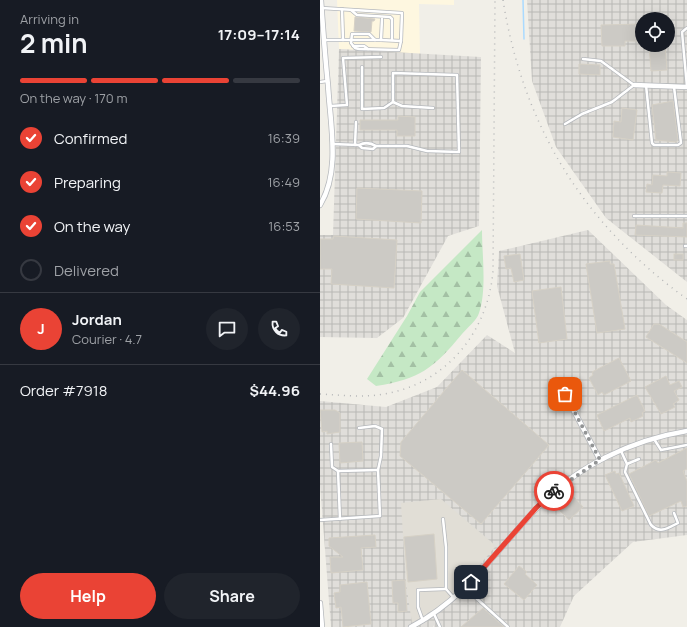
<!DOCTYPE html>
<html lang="en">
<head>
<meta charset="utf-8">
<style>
	body { margin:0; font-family:Manrope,sans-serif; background:#20242c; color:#f1f3f6; height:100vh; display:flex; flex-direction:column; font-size:15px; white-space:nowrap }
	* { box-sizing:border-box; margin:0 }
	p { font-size:13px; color:#9ea1a6 }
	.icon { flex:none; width:22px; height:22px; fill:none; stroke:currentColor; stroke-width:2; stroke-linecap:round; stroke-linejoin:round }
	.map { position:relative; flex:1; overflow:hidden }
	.panel { display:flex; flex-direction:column; background:#171b24; width:320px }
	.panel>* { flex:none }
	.controls { position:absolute; left:315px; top:12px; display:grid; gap:8px }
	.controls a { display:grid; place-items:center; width:40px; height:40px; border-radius:50%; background:#171b24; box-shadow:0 4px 16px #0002; font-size:20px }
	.pin { position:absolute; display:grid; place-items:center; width:34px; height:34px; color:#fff; margin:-17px; border-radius:8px; box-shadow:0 2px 6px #0006 }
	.courier { position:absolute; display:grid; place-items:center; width:40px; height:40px; margin:-20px; border:3px solid #ea4335; border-radius:50%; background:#fff; color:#222; box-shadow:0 1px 5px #0007 }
	.head em { font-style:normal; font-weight:700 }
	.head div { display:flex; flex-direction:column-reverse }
	.head { display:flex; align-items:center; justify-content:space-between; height:68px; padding:0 20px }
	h1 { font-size:26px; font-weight:700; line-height:30px }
	.bar { display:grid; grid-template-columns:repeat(4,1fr); gap:6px 4px; align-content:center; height:48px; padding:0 20px }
	.bar i { height:5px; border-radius:3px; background:#363941 }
	.bar .on { background:#ea4335 }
	.bar p { grid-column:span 4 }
	.line { display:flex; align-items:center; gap:10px; padding:0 20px; border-top:1px solid #363941 }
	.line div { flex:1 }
	.round { display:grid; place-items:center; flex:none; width:42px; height:42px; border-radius:21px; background:#20242c }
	ol { padding:0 20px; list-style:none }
	li { display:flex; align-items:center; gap:12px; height:44px }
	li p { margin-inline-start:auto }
	li .icon { padding:4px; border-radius:50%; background:#ea4335; color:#fff; stroke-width:4 }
	li:last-child { color:#9ea1a6 }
	li i { width:22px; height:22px; border:2px solid #363941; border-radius:50% }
	.primary-button { display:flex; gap:8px; margin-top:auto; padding:8px 20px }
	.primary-button a { flex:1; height:46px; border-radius:24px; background:#ea4335; color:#fff; font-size:16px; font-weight:700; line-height:46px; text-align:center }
	.primary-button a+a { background:#20242c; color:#f1f3f6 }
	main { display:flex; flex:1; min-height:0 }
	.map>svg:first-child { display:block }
	.commercial { fill:#fef7e0 }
	.industrial { fill:url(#industrial-grid); fill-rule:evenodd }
	.education { fill:#e1ded6 }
	.forest { fill:url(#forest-firs) }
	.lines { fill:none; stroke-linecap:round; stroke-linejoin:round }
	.stream { stroke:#aadaff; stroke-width:1.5 }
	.building { fill:#cccac5; stroke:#d6d1c6 }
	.service-casing { stroke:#b5b8bc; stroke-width:4 }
	.minor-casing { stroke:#b5b8bc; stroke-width:6 }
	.service { stroke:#fff; stroke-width:2.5 }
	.minor { stroke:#fff; stroke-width:4.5 }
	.rail { stroke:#b6b7b8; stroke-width:1.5; stroke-dasharray:1 5; stroke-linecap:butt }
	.done { stroke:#929495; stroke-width:4; stroke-dasharray:0 7.2 }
	.route { stroke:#ea4335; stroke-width:5 }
</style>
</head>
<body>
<main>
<section class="panel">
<div class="head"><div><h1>2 min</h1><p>Arriving in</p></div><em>17:09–17:14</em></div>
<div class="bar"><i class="on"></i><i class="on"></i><i class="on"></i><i></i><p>On the way · 170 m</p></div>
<ol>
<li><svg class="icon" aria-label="check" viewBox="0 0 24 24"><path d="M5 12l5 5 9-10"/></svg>Confirmed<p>16:39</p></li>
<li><svg class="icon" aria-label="check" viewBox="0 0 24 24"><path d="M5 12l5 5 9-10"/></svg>Preparing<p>16:49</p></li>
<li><svg class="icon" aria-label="check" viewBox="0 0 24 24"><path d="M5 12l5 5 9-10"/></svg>On the way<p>16:53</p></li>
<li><i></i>Delivered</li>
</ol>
<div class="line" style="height:72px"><b class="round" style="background:#ea4335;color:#fff">J</b><div><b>Jordan</b><p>Courier · 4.7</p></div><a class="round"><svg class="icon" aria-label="chat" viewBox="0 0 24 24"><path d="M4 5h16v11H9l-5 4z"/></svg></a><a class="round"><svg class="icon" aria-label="phone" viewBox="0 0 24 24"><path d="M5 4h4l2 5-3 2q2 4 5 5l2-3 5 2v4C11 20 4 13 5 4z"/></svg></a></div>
<div class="line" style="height:52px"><div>Order #7918</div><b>$44.96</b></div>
<div class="primary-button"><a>Help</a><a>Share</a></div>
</section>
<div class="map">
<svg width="367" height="627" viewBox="0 0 367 627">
	<defs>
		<pattern id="industrial-grid" width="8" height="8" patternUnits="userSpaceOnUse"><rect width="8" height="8" fill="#e0deda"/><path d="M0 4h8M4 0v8" fill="none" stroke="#b9b8b5"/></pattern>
		<pattern id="forest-firs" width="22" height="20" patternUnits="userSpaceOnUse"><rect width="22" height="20" fill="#c5e8c5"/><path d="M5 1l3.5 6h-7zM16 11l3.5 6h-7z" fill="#a3c0a4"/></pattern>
	</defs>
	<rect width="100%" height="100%" fill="#f1efe8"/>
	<polygon class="commercial" points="17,0 134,0 134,5 99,4 100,54 19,49"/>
	<g class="industrial">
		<path d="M207,0H367V282L286,218L236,147L212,81ZM322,19H348V45H322Z"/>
		<polygon points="19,49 161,57 159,226 128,236 83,318 57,338 0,337 0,235 13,235"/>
		<polygon points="268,230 346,305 367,320 367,535 313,542 254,596 240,627 114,627 113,625 113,627 11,627 0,485 0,401 66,407 117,387 167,335 195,353 177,286 179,251"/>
	</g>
	<polygon class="education" points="121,499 176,546 129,600 92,623 86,584 81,503"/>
	<path class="forest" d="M162,230C162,255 167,290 159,313C157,320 147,328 142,334C114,368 100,379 56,386L47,379L87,316L100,292Z"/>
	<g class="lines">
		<polyline class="stream" points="203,0 204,39"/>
	</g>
	<g class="building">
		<polygon points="35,17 55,19 54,21 52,21 51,32 34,31"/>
		<polygon points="322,24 322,41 305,41 305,46 282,46 281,25"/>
		<polygon points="329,45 345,45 347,70 331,71"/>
		<polygon points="259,64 280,65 280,75 259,74"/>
		<polygon points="353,101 358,140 356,142 336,140 332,105"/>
		<polygon points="302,108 317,110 313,140 293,137 294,121 301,122"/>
		<polygon points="78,116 95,117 95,136 77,136 77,130 40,130 40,120 78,120"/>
		<polygon points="347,172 361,173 360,186 343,185 342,193 326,192 327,184 332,185 333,175 347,176"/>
		<polygon points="37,188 102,191 101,223 36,219"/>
		<polygon points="363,223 367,223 367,237 315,235 316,225 363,228"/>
		<polygon points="14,236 77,240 74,288 11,284 12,269 0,269 0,239 13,239"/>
		<polygon points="200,254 204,280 194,282 191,268 186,269 184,256"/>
		<rect x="354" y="254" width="9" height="6"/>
		<polygon points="290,261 290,264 294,264 305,329 277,333 266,264"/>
		<polygon points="241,287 247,339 219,343 212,291"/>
		<polygon points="334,324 339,324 367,342 367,363 326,337"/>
		<polygon points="299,358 311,381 284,395 282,392 278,395 269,378 273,375 272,372"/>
		<polygon points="142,370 229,445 161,524 80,456 81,442"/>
		<polygon points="346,376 350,385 359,381 362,387 354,391 359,400 353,404 355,407 341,414 325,387"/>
		<polygon points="317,395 325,411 322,413 323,416 311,422 310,418 284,431 277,415"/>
		<polygon points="0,410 15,410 20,413 20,432 7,434 7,431 2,432"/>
		<polygon points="42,442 43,461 20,463 19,443"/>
		<polygon points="367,448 367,469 363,471 367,481 367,506 363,507 361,501 329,516 309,474 336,460 338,463"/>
		<polygon points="295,471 296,474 299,473 314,506 302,511 285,475"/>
		<polygon points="253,496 263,507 249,520 239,510"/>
		<polygon points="114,534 117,579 88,582 84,537"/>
		<polygon points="55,535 56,547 41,548 43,570 11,573 10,557 23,557 9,546 9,538"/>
		<polygon points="199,566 207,572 205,574 217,585 204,600 184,584"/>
		<polygon points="85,580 87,611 78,612 78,603 73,603 72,581"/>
		<polygon points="47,582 51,624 23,627 21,607 16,608 14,593 20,592 20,585"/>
		<polygon points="163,608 184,627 141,627"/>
	</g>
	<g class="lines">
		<defs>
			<g id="service">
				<polyline points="2,8 82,13 81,41 61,40"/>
				<polyline points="22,9 23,40"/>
				<polyline points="31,10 37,15 70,17 72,19 72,40"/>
				<polyline points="367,28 362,32 367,87"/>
				<polyline points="4,40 61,40 62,19"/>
				<polyline points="55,40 49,34 32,34 31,43 35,48 39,49 79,50 81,41"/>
				<polyline points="33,46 44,46 48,49"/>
				<polyline points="42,67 42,109 64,108 73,102"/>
				<polyline points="0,82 7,81"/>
				<polyline points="326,85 332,143 334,145 358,145 361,143 354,87"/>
				<polyline points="73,102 82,106 113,108"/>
				<polyline points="10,106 27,105 23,58 61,57"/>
				<polyline points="245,124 262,114 292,102 314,85 281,61 263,59"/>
				<path d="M12,144L39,145C45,142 51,143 56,146"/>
				<polyline points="35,145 36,122"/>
				<polyline points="39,145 42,148 53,149 56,146 87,146 107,151 139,152 137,75 73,73 73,102"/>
				<polyline points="314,216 367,216"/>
				<polyline points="365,246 367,246"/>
				<polyline points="334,439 341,450 367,445"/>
				<polyline points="11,444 12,467 18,471"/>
				<path d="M301,451L307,464L305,472L331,525C340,534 348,528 358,523L354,513"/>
				<polyline points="307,464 319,459"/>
				<polyline points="20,519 18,471 58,470"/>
				<polyline points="123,519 126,547 126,589 134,598"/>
				<polyline points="0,520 60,516 58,470 61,456 62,429 55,426 39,428"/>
				<polyline points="145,588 188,627"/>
				<polyline points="114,614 120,627"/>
				<polyline points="103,621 98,607 98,590 126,589"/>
			</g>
			<g id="minor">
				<polyline points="314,85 367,87"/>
				<path d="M0,205C21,171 10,123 8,85C5,57 3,28 1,0"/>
				<polyline points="245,394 280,460"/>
				<polyline points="0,603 2,627"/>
				<path d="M91,627C144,600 176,551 216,509C255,467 311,440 367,431"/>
			</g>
		</defs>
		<use href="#service" class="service-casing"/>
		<use href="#minor" class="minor-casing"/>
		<use href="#service" class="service"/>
		<use href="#minor" class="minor"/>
		<g class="rail">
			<path d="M183,0C203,126 264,225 367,299"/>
			<path d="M0,394C21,395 43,398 64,394C126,384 168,332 173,271L175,0"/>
		</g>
	</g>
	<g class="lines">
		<polyline class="done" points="234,491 280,460 245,394"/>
		<polyline class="route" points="151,582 216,508 234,491"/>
	</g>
</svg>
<div class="controls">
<a><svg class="icon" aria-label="locate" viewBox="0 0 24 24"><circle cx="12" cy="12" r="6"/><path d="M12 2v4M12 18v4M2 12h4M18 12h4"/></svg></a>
</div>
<div class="pin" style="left:245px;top:394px;background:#ea580c"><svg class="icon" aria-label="bag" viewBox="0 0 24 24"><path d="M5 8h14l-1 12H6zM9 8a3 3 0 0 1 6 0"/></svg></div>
<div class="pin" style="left:151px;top:582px;background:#1f2937"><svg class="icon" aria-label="home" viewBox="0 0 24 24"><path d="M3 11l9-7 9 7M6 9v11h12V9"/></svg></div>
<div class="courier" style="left:234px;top:491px"><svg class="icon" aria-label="bike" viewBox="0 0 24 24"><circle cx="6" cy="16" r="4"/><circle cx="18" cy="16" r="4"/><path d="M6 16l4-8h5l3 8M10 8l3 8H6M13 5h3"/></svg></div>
</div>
</main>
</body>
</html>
